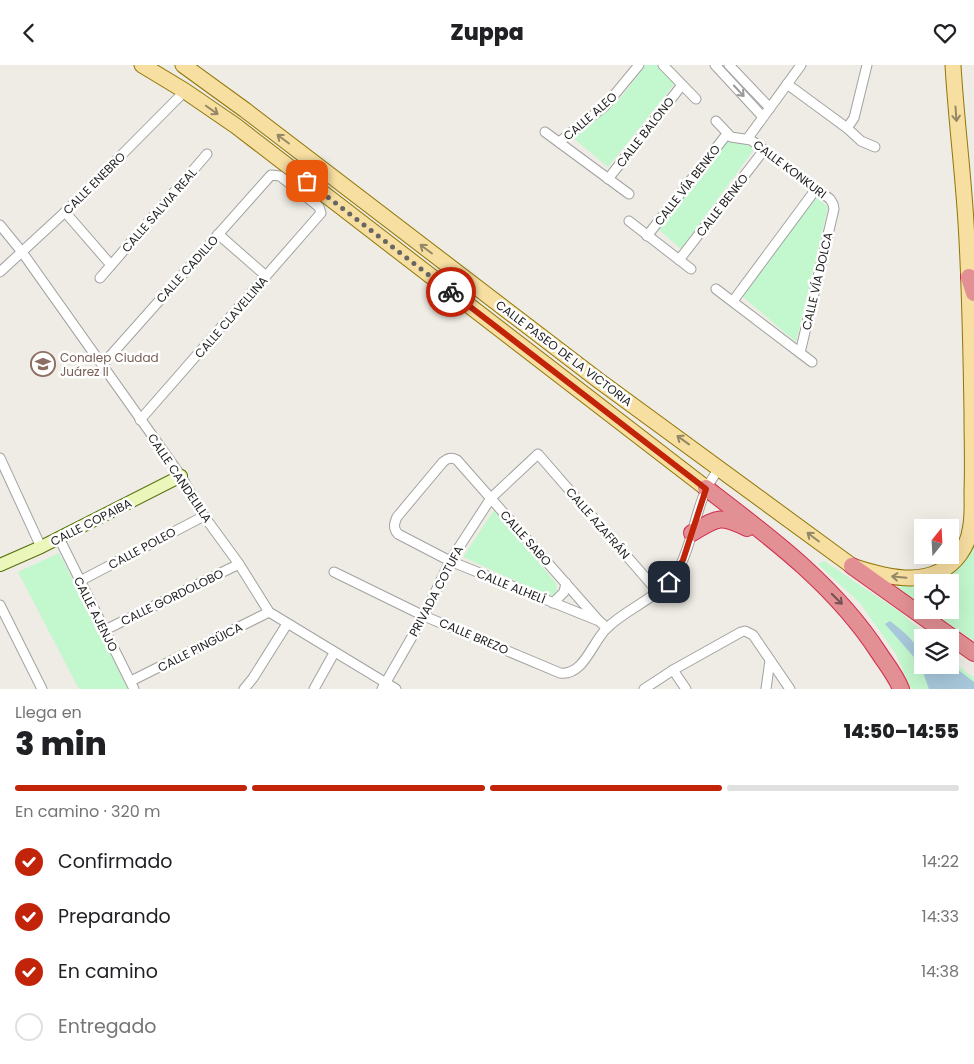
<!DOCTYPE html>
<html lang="es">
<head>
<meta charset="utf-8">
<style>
	body { margin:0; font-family:Poppins,sans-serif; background:#f2f2f2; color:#202124; height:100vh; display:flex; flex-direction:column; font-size:19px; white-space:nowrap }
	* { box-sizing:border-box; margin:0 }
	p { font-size:16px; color:#757577 }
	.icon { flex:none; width:28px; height:28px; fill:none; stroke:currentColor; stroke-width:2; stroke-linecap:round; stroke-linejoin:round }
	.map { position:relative; height:624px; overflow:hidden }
	.details { display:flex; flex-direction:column; background:#fff; flex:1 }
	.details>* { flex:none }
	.needle { width:32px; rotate:18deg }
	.fabs { position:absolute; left:914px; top:454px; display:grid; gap:10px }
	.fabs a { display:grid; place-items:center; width:45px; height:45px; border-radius:0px; background:#fff; box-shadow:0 5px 20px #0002; font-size:25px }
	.pin { position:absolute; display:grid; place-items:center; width:42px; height:42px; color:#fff; margin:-21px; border-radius:10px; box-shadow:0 2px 8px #0006 }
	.courier { position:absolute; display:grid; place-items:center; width:50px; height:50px; margin:-25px; border:4px solid #c2240a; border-radius:50%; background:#fff; color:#222; box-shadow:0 1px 6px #0007 }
	.summary em { font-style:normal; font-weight:800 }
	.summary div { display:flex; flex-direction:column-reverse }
	.summary { display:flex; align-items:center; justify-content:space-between; height:85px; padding:0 15px }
	h1 { font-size:32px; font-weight:800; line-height:38px }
	.bar { display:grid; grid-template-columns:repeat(4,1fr); gap:8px 5px; align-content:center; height:60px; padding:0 15px }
	.bar i { height:6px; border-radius:4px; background:#e0e0e0 }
	.bar .selected { background:#c2240a }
	.bar p { grid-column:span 4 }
	ol { padding:0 15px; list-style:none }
	li { display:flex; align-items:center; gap:15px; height:55px }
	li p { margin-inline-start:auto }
	li .icon { padding:5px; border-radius:50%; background:#c2240a; color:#fff; stroke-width:4 }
	li:last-child { color:#757577 }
	li i { width:28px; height:28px; border:2px solid #e0e0e0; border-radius:50% }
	header { display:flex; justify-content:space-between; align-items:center; height:65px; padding:0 15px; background:#fff; font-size:22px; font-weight:800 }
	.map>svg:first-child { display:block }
	.park { fill:#c3f7ce }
	.water { fill:#a7c7da }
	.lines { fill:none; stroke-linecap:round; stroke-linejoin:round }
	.street-casing { stroke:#a2a2a2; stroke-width:11 }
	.secondary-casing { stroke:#56700a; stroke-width:14 }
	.primary-casing { stroke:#907607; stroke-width:17 }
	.highway-casing { stroke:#d12c4e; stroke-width:18 }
	.street { stroke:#fff; stroke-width:9 }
	.secondary { stroke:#ebf6ba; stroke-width:12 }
	.primary { stroke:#f7dea1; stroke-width:15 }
	.highway { stroke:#e29093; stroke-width:16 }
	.oneway { stroke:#9a9a9a }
	.oneway2 { stroke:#958866 }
	.oneway3 { stroke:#765153 }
	.done { stroke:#676663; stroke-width:5; stroke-dasharray:0 9 }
	.route { stroke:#c2240a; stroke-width:6 }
	.labels { text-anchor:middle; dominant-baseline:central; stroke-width:5; stroke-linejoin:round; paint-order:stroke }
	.street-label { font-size:12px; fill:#1e1e1e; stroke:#fff }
	.education-label { font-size:12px; fill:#785e54; stroke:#fff; text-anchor:start }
</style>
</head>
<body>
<header><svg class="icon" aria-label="back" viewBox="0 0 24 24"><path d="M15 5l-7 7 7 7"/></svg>Zuppa<svg class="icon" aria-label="heart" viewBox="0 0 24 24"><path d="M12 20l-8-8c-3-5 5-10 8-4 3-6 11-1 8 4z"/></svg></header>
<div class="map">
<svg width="974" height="624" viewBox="0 0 974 624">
	<rect width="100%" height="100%" fill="#eeece4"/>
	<g class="park">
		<polygon points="646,0 656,0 675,18 608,102 573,73 618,36"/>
		<polygon points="728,74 755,83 681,184 658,164"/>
		<polygon points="815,131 828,142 796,277 742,231"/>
		<polygon points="494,445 556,518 557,525 555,529 549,531 463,492"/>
		<path d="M974,479V576L928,545H950V518L934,517C956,509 963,498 974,479Z"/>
		<polygon points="59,488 128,624 79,624 18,507"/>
		<polygon points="824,496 900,547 928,572 922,572 922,600 950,600 950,593 966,607 974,612 974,624 911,624 896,589 860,538 818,499"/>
		<polygon points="922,520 922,541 894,522"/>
	</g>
	<path class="water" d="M890,556C905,568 922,580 922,600L941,603L947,600L956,603L974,617V624H929L920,599L885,559Z"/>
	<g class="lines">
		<defs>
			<g id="street">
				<polyline points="663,0 696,34"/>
				<polyline points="715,0 763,52"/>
				<polyline points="729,0 770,43"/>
				<polyline points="787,19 847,63 861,76 875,82"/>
				<polyline points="716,56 731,72 751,75 830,134 833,139 834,144 800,288"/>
				<polyline points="847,63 854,53 867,0"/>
				<polyline points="545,67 629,129"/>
				<polyline points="748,73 801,0"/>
				<polyline points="559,77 605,41 639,0"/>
				<polyline points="608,114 682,20"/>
				<polyline points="65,147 111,200"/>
				<polyline points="629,156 691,204"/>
				<polyline points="0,160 22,187 181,411 204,451 239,499 269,547 396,624"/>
				<polyline points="218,169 266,211"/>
				<polyline points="647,171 727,69"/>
				<polyline points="679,195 764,85"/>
				<polyline points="0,207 65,147 185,26"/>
				<polyline points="100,213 207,89"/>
				<polyline points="716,224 812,297"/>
				<polyline points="733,236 816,124"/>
				<polyline points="103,299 271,110 280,111 319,142 321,148 140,355"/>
				<polyline points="0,393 41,482"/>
				<polyline points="59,473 134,624"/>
				<path d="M334,507L424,551L560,608C584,611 592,577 607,563C628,542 662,532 678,505C692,480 694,451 706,425C709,417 715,410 720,402"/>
				<polyline points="80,516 204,451"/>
				<polyline points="553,538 564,527 566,518"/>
				<polyline points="0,540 42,624"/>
				<path d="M599,556L450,496L398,469C393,463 394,459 397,452L443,397C448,393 451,392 457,395L599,556L607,563"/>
				<polyline points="105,565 239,499"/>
				<polyline points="673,605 686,624"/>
				<polyline points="131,616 269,547"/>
				<polyline points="244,624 253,613 287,559"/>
				<polyline points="314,624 334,588"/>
				<polyline points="382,624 424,551 450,496 491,433 538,389 658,527"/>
				<polyline points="644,624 673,605 741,567 745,566 753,570 790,624"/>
				<polyline points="766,624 770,595"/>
			</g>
			<polyline id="secondary" points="0,500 41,482 181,411"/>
			<g id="primary">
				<polyline points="142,0 185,26 236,61 706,423"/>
				<path d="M183,0L245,45L598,315L852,501C888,513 934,525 960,489C965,482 969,473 970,465C973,453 972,439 972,427C973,400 972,374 972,348C971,284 970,221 966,158C963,106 956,53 953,0"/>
			</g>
			<g id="highway">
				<polyline points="969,212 974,228"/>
				<path d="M706,423C770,472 835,520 879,588C887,600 896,611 901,624"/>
				<path d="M692,468C717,453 720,449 747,463"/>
				<polyline points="852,501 974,588"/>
			</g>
		</defs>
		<use href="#street" class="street-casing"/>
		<use href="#secondary" class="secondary-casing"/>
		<use href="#primary" class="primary-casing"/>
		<use href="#highway" class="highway-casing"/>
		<use href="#street" class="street"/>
		<use href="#secondary" class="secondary"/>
		<use href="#primary" class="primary"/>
		<use href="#highway" class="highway"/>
	</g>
	<defs><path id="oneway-shaft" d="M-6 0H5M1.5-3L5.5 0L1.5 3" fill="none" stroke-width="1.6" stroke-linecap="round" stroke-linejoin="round" transform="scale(1.25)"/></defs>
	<use class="oneway" href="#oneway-shaft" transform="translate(739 26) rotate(47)"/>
	<g class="oneway2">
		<use href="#oneway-shaft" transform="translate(212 45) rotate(35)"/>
		<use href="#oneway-shaft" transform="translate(956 49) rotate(86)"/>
		<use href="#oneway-shaft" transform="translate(283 74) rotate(-143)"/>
		<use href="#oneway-shaft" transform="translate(426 184) rotate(-143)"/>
		<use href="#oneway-shaft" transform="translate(683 375) rotate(-144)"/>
		<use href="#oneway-shaft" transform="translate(813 472) rotate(-143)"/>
		<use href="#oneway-shaft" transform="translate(899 512) rotate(-175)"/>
	</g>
	<use class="oneway3" href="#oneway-shaft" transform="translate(837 534) rotate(45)"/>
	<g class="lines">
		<polyline class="done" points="307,116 451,227"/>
		<polyline class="route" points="451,227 706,424 683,495 669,517"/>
	</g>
	<defs>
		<symbol id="school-ring" viewBox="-11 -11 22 22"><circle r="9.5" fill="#fff" stroke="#8d6e63" stroke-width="1.5"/><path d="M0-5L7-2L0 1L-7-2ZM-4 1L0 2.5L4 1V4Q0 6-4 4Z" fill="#8d6e63"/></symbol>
	</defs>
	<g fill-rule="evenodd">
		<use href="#school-ring" x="29" y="285" width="28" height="28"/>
	</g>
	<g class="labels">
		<g class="street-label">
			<text transform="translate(590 51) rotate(-41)">CALLE ALEO</text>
			<text transform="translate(645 67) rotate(-52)">CALLE BALONO</text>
			<text transform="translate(790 104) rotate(37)">CALLE KONKURI</text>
			<text transform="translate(94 118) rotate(-45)">CALLE ENEBRO</text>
			<text transform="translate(687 120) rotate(-52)">CALLE VÍA BENKO</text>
			<text transform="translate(722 140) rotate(-52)">CALLE BENKO</text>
			<text transform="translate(159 145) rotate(-49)">CALLE SALVIA REAL</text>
			<text transform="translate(187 204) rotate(-48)">CALLE CADILLO</text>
			<text transform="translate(817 216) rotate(-77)">CALLE VÍA DOLCA</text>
			<text transform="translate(231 252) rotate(-49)">CALLE CLAVELLINA</text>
			<text transform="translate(564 288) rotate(37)">CALLE PASEO DE LA VICTORIA</text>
			<text transform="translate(180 413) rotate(56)">CALLE CANDELILLA</text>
			<text transform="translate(91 457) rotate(-27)">CALLE COPAIBA</text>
			<text transform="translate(598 458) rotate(49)">CALLE AZAFRÁN</text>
			<text transform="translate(526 473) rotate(48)">CALLE SABO</text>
			<text transform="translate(142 483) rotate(-28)">CALLE POLEO</text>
			<text transform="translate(511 521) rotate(22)">CALLE ALHELÍ</text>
			<text transform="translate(436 526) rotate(-62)">PRIVADA COTUFA</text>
			<text transform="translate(172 532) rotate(-26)">CALLE GORDOLOBO</text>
			<text transform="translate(96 549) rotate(63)">CALLE AJENJO</text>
			<text transform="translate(474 571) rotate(23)">CALLE BREZO</text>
			<text transform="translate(200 582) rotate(-27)">CALLE PINGÜICA</text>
		</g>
		<g class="education-label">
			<text x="60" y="292">Conalep Ciudad<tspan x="60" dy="14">Juárez II</tspan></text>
		</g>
	</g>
</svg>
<div class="fabs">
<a><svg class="needle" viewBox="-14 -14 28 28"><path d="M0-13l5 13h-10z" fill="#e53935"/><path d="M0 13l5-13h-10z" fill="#757577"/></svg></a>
<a><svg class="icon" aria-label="locate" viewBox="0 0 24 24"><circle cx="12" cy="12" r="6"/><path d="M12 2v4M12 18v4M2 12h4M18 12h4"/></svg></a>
<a><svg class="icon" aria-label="layers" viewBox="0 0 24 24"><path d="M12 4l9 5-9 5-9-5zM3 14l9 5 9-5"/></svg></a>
</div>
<div class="pin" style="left:307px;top:116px;background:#ea580c"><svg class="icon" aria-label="bag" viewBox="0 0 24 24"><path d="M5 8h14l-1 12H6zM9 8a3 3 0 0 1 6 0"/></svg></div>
<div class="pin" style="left:669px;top:517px;background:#1f2937"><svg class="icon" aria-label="home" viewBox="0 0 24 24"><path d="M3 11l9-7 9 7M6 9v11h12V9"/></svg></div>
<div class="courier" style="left:451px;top:227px"><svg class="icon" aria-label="bike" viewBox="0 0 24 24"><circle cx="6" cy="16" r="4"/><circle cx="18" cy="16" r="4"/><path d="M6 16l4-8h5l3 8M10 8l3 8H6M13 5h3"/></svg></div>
</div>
<section class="details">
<div class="summary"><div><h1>3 min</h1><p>Llega en</p></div><em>14:50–14:55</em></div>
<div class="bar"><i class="selected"></i><i class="selected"></i><i class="selected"></i><i></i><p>En camino · 320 m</p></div>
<ol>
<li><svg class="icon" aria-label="check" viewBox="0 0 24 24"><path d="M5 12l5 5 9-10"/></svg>Confirmado<p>14:22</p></li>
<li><svg class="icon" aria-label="check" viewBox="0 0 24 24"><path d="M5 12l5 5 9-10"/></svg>Preparando<p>14:33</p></li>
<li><svg class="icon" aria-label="check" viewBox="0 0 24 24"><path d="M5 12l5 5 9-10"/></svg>En camino<p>14:38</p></li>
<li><i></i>Entregado</li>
</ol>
</section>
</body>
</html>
